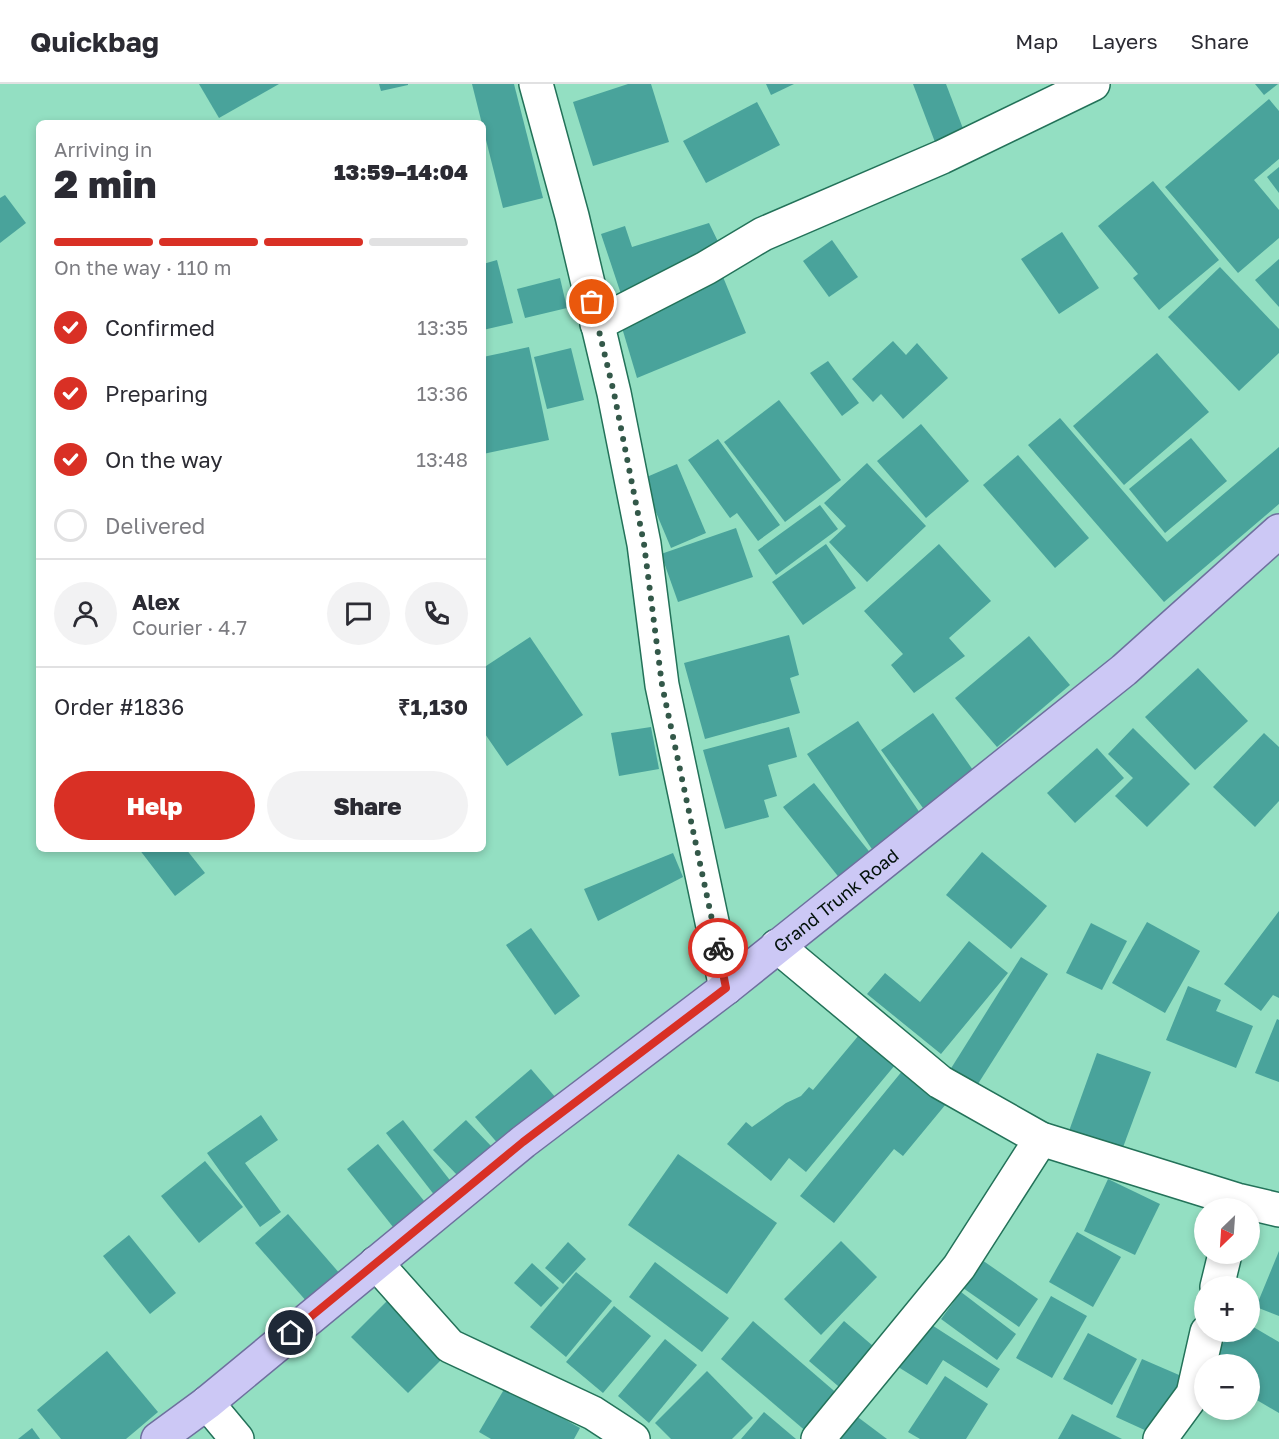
<!DOCTYPE html>
<html lang="en">
<head>
<meta charset="utf-8">
<style>
	body { margin:0; font-family:"Golos Text",sans-serif; background:#f2f2f3; color:#2b2b33; height:100vh; display:flex; flex-direction:column; font-size:22px; white-space:nowrap }
	* { box-sizing:border-box; margin:0 }
	p { font-size:20px; color:#7c7c81 }
	.icon { flex:none; width:33px; height:33px; fill:none; stroke:currentColor; stroke-width:2; stroke-linecap:round; stroke-linejoin:round }
	.map { position:relative; flex:1; overflow:hidden }
	.details { position:absolute; left:36px; top:36px; width:450px; height:732px; display:flex; flex-direction:column; background:#fff; border-radius:9px; box-shadow:0 3px 9px #0003 }
	.details>* { flex:none }
	.needle { width:39px; rotate:205deg }
	.fabs { position:absolute; left:1194px; top:1114px; display:grid; gap:12px }
	.fabs a { display:grid; place-items:center; width:66px; height:66px; border-radius:50%; background:#fff; box-shadow:0 3px 9px #0003; font-size:30px }
	.pin { position:absolute; display:grid; place-items:center; width:51px; height:51px; color:#fff; margin:-26px; border:3px solid #fff; border-radius:50%; box-shadow:0 2px 6px #0007 }
	.courier { position:absolute; display:grid; place-items:center; width:60px; height:60px; margin:-30px; border:4px solid #d93025; border-radius:50%; background:#fff; color:#222; box-shadow:0 2px 8px #0007 }
	.headline em { font-style:normal; font-weight:800 }
	.headline div { display:flex; flex-direction:column-reverse }
	.headline { display:flex; align-items:center; justify-content:space-between; height:102px; padding:0 18px }
	h1 { font-size:39px; font-weight:800; line-height:45px }
	.bar { display:grid; grid-template-columns:repeat(4,1fr); gap:9px 6px; align-content:center; height:72px; padding:0 18px }
	.bar i { height:8px; border-radius:4px; background:#e1e1e2 }
	.bar .active { background:#d93025 }
	.bar p { grid-column:span 4 }
	.line { display:flex; align-items:center; gap:15px; padding:0 18px; border-top:2px solid #e1e1e2 }
	.line div { flex:1 }
	.round { display:grid; place-items:center; flex:none; width:63px; height:63px; border-radius:32px; background:#f2f2f3 }
	ol { padding:0 18px; list-style:none }
	li { display:flex; align-items:center; gap:18px; height:66px }
	li p { margin-inline-start:auto }
	li .icon { padding:6px; border-radius:50%; background:#d93025; color:#fff; stroke-width:4 }
	li:last-child { color:#7c7c81 }
	li i { width:33px; height:33px; border:3px solid #e1e1e2; border-radius:50% }
	.cta { display:flex; gap:12px; margin-top:auto; padding:12px 18px }
	.cta a { flex:1; height:69px; border-radius:36px; background:#d93025; color:#fff; font-size:24px; font-weight:800; line-height:69px; text-align:center }
	.cta a+a { background:#f2f2f3; color:#2b2b33 }
	header { display:flex; align-items:center; gap:36px; box-sizing:border-box; height:84px; padding:0 30px; background:#fff; border-bottom:2px solid #e1e1e2 }
	header strong { font-size:28px }
	nav { display:flex; gap:33px; margin-inline-start:auto; font-size:21px }
	.map>svg:first-child { display:block }
	.building { fill:#49a39b }
	.lines { fill:none; stroke-linecap:round; stroke-linejoin:round }
	.street-casing { stroke:#237259; stroke-width:36 }
	.primary-casing { stroke:#6e709e; stroke-width:36 }
	.street { stroke:#fff; stroke-width:33 }
	.primary { stroke:#ccc8f5; stroke-width:33 }
	.done { stroke:#335849; stroke-width:6; stroke-dasharray:0 10.8 }
	.route { stroke:#d93025; stroke-width:8 }
	.labels { text-anchor:middle; dominant-baseline:central; stroke-width:4.5; stroke-linejoin:round; paint-order:stroke }
	.street-label { font-size:18px; fill:#001008; stroke:#a0ecce }
</style>
</head>
<body>
<header>
<strong>Quickbag</strong>
<nav><a>Map</a><a>Layers</a><a>Share</a></nav>
</header>
<div class="map">
<svg width="1279" height="1355" viewBox="0 0 1279 1355">
	<rect width="100%" height="100%" fill="#93dfc2"/>
	<g class="building">
		<polygon points="199,0 279,0 219,34"/>
		<polygon points="379,0 408,0 408,1 381,7"/>
		<polygon points="472,0 514,0 543,114 503,124"/>
		<polygon points="628,0 651,0 669,58 593,82 573,18"/>
		<polygon points="766,0 794,0 771,11"/>
		<polygon points="913,0 946,0 967,55 938,66"/>
		<polygon points="1255,0 1278,0 1264,11"/>
		<polygon points="1269,15 1279,27 1279,75 1254,96 1279,126 1279,154 1238,189 1165,103"/>
		<polygon points="757,18 780,61 706,99 683,57"/>
		<polygon points="1279,83 1279,109 1267,93"/>
		<polygon points="1153,97 1219,176 1159,226 1133,194 1138,190 1098,142"/>
		<polygon points="5,111 26,139 0,159 0,114"/>
		<polygon points="709,139 725,172 624,219 601,150 625,142 632,163"/>
		<polygon points="1062,148 1099,204 1059,230 1021,175"/>
		<polygon points="832,156 858,193 829,213 803,177"/>
		<polygon points="1279,175 1279,223 1255,196"/>
		<polygon points="497,176 513,239 483,246 483,180"/>
		<polygon points="1220,183 1279,245 1279,269 1239,307 1168,233"/>
		<polygon points="721,188 746,249 637,294 620,237"/>
		<polygon points="560,194 567,224 525,234 517,205"/>
		<polygon points="893,257 906,271 917,259 948,294 903,335 881,310 873,318 852,295"/>
		<polygon points="529,263 549,356 483,370 483,273"/>
		<polygon points="571,264 584,316 547,325 534,273"/>
		<polygon points="1157,269 1209,328 1124,401 1073,342"/>
		<polygon points="828,277 859,319 842,332 810,289"/>
		<polygon points="779,316 841,396 785,438 724,358"/>
		<polygon points="1060,334 1167,458 1279,363 1279,420 1164,518 1028,361"/>
		<polygon points="921,340 969,397 926,434 877,377"/>
		<polygon points="1191,354 1227,397 1165,449 1129,405"/>
		<polygon points="718,355 780,441 758,457 737,429 730,434 688,376"/>
		<polygon points="1018,371 1089,454 1055,484 983,401"/>
		<polygon points="867,379 926,442 867,498 829,458 846,442 824,419"/>
		<polygon points="677,380 706,449 671,464 642,395"/>
		<polygon points="820,421 838,445 776,491 758,466"/>
		<polygon points="736,444 753,493 678,518 661,470"/>
		<polygon points="826,460 856,504 803,541 772,498"/>
		<polygon points="939,460 991,517 949,554 965,572 914,609 891,581 903,570 864,527"/>
		<polygon points="789,551 799,591 790,594 800,629 705,655 684,579"/>
		<polygon points="1029,552 1070,601 997,663 955,614"/>
		<polygon points="530,553 583,631 507,682 483,647 483,584"/>
		<polygon points="1198,584 1248,637 1195,686 1145,633"/>
		<polygon points="933,629 975,689 923,724 881,666"/>
		<polygon points="858,637 924,735 874,768 807,670"/>
		<polygon points="651,643 659,685 619,692 611,649"/>
		<polygon points="789,643 797,673 768,681 777,712 764,716 769,733 725,745 703,666"/>
		<polygon points="1133,644 1190,700 1147,743 1115,712 1133,694 1108,670"/>
		<polygon points="1264,649 1279,663 1279,717 1255,743 1213,703"/>
		<polygon points="1097,664 1124,694 1075,739 1047,709"/>
		<polygon points="814,699 872,771 841,796 783,723"/>
		<polygon points="139,765 186,765 205,789 175,812"/>
		<polygon points="982,768 1047,822 1011,865 946,811"/>
		<polygon points="673,769 683,793 598,837 584,805"/>
		<polygon points="1279,827 1279,914 1273,911 1261,927 1224,900"/>
		<polygon points="1147,838 1200,867 1165,929 1112,899"/>
		<polygon points="1091,839 1127,857 1102,906 1066,889"/>
		<polygon points="531,844 580,912 555,931 506,861"/>
		<polygon points="969,857 1008,889 941,970 867,910 885,889 920,918"/>
		<polygon points="1021,873 1048,890 976,1003 950,986"/>
		<polygon points="1188,902 1221,916 1216,927 1253,942 1236,984 1166,956"/>
		<polygon points="1277,935 1279,936 1279,998 1255,989"/>
		<polygon points="859,951 895,981 806,1088 789,1074 771,1097 727,1060 746,1038 752,1043 786,1019 801,1012 809,1003 813,1006"/>
		<polygon points="1097,969 1151,988 1122,1066 1069,1047"/>
		<polygon points="531,985 556,1014 500,1062 475,1033"/>
		<polygon points="903,986 946,1020 903,1072 894,1065 834,1139 800,1112"/>
		<polygon points="261,1031 278,1056 245,1079 281,1128 260,1143 207,1069"/>
		<polygon points="403,1036 456,1104 439,1117 386,1049"/>
		<polygon points="466,1036 493,1064 460,1094 433,1066"/>
		<polygon points="378,1060 429,1123 397,1148 347,1085"/>
		<polygon points="678,1070 777,1139 727,1210 628,1141"/>
		<polygon points="205,1077 243,1123 199,1159 161,1112"/>
		<polygon points="1108,1095 1160,1120 1135,1171 1084,1147"/>
		<polygon points="288,1130 341,1191 308,1219 255,1159"/>
		<polygon points="1077,1148 1121,1173 1093,1223 1049,1198"/>
		<polygon points="129,1151 176,1209 150,1230 103,1172"/>
		<polygon points="841,1157 877,1193 821,1251 784,1215"/>
		<polygon points="568,1158 586,1175 563,1200 545,1184"/>
		<polygon points="1279,1167 1279,1232 1256,1223"/>
		<polygon points="982,1176 1038,1215 1019,1243 963,1204"/>
		<polygon points="655,1178 729,1234 702,1268 629,1213"/>
		<polygon points="532,1179 559,1204 541,1223 514,1199"/>
		<polygon points="576,1188 612,1217 566,1273 530,1243"/>
		<polygon points="961,1208 1016,1250 997,1276 941,1235"/>
		<polygon points="1051,1212 1087,1232 1052,1294 1016,1274"/>
		<polygon points="388,1216 445,1272 408,1309 351,1253"/>
		<polygon points="614,1222 651,1252 603,1309 566,1278"/>
		<polygon points="924,1236 1000,1285 987,1304 943,1276 927,1301 895,1281"/>
		<polygon points="753,1237 840,1312 808,1349 721,1275"/>
		<polygon points="844,1237 880,1268 845,1308 809,1277"/>
		<polygon points="1250,1241 1279,1258 1279,1329 1250,1312 1250,1281 1211,1281 1229,1248 1250,1248"/>
		<polygon points="1088,1249 1137,1275 1112,1321 1063,1295"/>
		<polygon points="665,1255 697,1281 649,1339 618,1312"/>
		<polygon points="107,1267 158,1328 126,1355 61,1355 37,1326"/>
		<polygon points="1142,1275 1186,1294 1160,1353 1116,1333"/>
		<polygon points="707,1287 753,1334 732,1355 671,1355 655,1339"/>
		<polygon points="945,1292 988,1320 966,1355 920,1355 908,1348"/>
		<polygon points="506,1302 580,1344 574,1355 491,1355 479,1348"/>
		<polygon points="764,1328 796,1355 741,1355"/>
		<polygon points="1072,1330 1122,1355 1058,1355"/>
		<polygon points="855,1331 887,1355 837,1355"/>
		<polygon points="32,1344 40,1355 18,1355"/>
	</g>
	<g class="lines">
		<defs>
			<g id="street">
				<polyline points="536,0 572,132 614,309 644,460 662,601 726,904"/>
				<polyline points="597,240 706,184 763,150 942,73 1093,0"/>
				<polyline points="777,862 940,998 1041,1055 1237,1116 1279,1126"/>
				<polyline points="376,1179 450,1262 593,1329 633,1355"/>
				<polyline points="1217,1203 1225,1170"/>
				<polyline points="207,1319 237,1355"/>
				<polyline points="818,1355 959,1183 1041,1055"/>
				<polyline points="1160,1355 1193,1310 1207,1248"/>
			</g>
			<g id="primary">
				<path id="s1" d="M158,1355L207,1319L523,1058L726,904L1124,586L1279,447"/>
			</g>
		</defs>
		<use href="#street" class="street-casing"/>
		<use href="#primary" class="primary-casing"/>
		<use href="#street" class="street"/>
		<use href="#primary" class="primary"/>
	</g>
	<g class="lines">
		<polyline class="done" points="592,218 614,309 644,460 662,601 718,864"/>
		<polyline class="route" points="291,1249 523,1058 726,904 718,864"/>
	</g>
	<g class="labels">
		<g class="street-label">
			<text stroke="none"><textPath href="#s1" startOffset="866">Grand Trunk Road</textPath></text>
		</g>
	</g>
</svg>
<div class="fabs">
<a><svg class="needle" viewBox="-14 -14 28 28"><path d="M0-13l5 13h-10z" fill="#e53935"/><path d="M0 13l5-13h-10z" fill="#7c7c81"/></svg></a>
<a>+</a>
<a>−</a>
</div>
<div class="pin" style="left:592px;top:218px;background:#ea580c"><svg class="icon" aria-label="bag" viewBox="0 0 24 24"><path d="M5 8h14l-1 12H6zM9 8a3 3 0 0 1 6 0"/></svg></div>
<div class="pin" style="left:291px;top:1249px;background:#1f2937"><svg class="icon" aria-label="home" viewBox="0 0 24 24"><path d="M3 11l9-7 9 7M6 9v11h12V9"/></svg></div>
<div class="courier" style="left:718px;top:864px"><svg class="icon" aria-label="bike" viewBox="0 0 24 24"><circle cx="6" cy="16" r="4"/><circle cx="18" cy="16" r="4"/><path d="M6 16l4-8h5l3 8M10 8l3 8H6M13 5h3"/></svg></div>
<section class="details">
<div class="headline"><div><h1>2 min</h1><p>Arriving in</p></div><em>13:59–14:04</em></div>
<div class="bar"><i class="active"></i><i class="active"></i><i class="active"></i><i></i><p>On the way · 110 m</p></div>
<ol>
<li><svg class="icon" aria-label="check" viewBox="0 0 24 24"><path d="M5 12l5 5 9-10"/></svg>Confirmed<p>13:35</p></li>
<li><svg class="icon" aria-label="check" viewBox="0 0 24 24"><path d="M5 12l5 5 9-10"/></svg>Preparing<p>13:36</p></li>
<li><svg class="icon" aria-label="check" viewBox="0 0 24 24"><path d="M5 12l5 5 9-10"/></svg>On the way<p>13:48</p></li>
<li><i></i>Delivered</li>
</ol>
<div class="line" style="height:108px"><a class="round"><svg class="icon" aria-label="person" viewBox="0 0 24 24"><circle cx="12" cy="8" r="4"/><path d="M4 21q1-7 8-7t8 7"/></svg></a><div><b>Alex</b><p>Courier · 4.7</p></div><a class="round"><svg class="icon" aria-label="chat" viewBox="0 0 24 24"><path d="M4 5h16v11H9l-5 4z"/></svg></a><a class="round"><svg class="icon" aria-label="phone" viewBox="0 0 24 24"><path d="M5 4h4l2 5-3 2q2 4 5 5l2-3 5 2v4C11 20 4 13 5 4z"/></svg></a></div>
<div class="line" style="height:78px"><div>Order #1836</div><b>₹1,130</b></div>
<div class="cta"><a>Help</a><a>Share</a></div>
</section>
</div>
</body>
</html>
